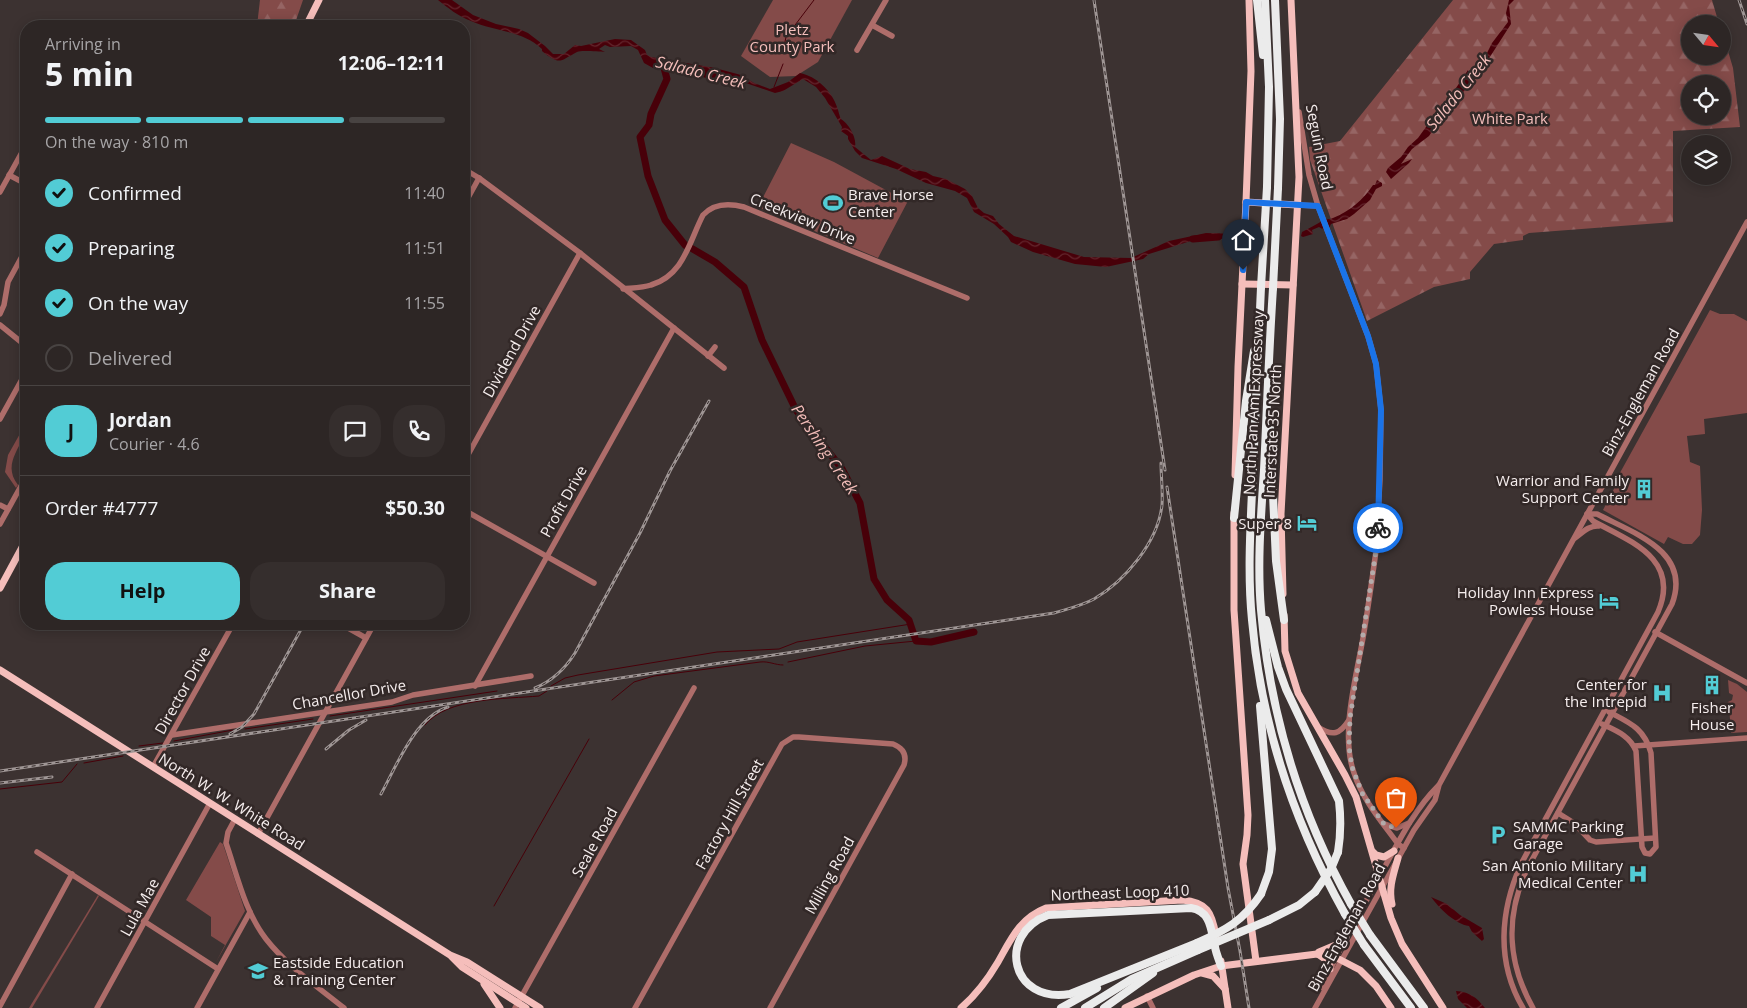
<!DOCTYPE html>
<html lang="en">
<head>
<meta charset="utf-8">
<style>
	body { margin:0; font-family:"Open Sans",sans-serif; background:#352e2d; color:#f1f3f6; height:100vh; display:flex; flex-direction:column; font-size:19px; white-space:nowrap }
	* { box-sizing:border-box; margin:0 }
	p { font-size:16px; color:#a7a5a7 }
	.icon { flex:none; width:28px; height:28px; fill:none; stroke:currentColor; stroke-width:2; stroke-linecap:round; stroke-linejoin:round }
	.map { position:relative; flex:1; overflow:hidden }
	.sheet { position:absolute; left:20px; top:20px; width:450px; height:610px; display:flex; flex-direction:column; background:#2d2625; border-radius:20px; box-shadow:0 2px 12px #0003,0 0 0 1px #484342 }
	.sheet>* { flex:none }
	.needle { width:32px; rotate:119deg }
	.tools { position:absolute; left:1681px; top:15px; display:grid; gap:10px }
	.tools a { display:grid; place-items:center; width:50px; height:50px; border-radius:50%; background:#2d2625; box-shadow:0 2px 12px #0003,0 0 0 1px #484342; font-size:25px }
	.pin { position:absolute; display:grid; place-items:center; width:42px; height:42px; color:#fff; margin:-51px -21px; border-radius:50% 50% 50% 0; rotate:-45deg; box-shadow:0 0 5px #0007 }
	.pin .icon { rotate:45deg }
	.courier { position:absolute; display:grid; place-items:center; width:50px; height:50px; margin:-25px; border:4px solid #1a73e8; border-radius:50%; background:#fff; color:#222; box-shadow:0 1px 6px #0007 }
	.overview em { font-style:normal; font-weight:700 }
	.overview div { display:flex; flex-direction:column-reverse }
	.overview { display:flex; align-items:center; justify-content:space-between; height:85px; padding:0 25px }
	h1 { font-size:32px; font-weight:700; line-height:38px }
	.bar { display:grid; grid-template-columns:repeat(4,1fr); gap:8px 5px; align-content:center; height:60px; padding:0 25px }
	.bar i { height:6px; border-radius:4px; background:#484342 }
	.bar .selected { background:#52ccd5 }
	.bar p { grid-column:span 4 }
	.line { display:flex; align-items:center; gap:12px; padding:0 25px; border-top:1px solid #484342 }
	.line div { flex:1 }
	.round { display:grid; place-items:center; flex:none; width:52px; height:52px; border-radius:20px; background:#352e2d }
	ol { padding:0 25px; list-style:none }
	li { display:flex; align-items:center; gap:15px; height:55px }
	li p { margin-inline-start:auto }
	li .icon { padding:5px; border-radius:50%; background:#52ccd5; color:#111; stroke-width:4 }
	li:last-child { color:#a7a5a7 }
	li i { width:28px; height:28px; border:2px solid #484342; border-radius:50% }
	.cta { display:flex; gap:10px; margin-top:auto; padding:10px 25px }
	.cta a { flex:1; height:58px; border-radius:20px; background:#52ccd5; color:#111; font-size:20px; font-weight:700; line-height:58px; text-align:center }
	.cta a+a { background:#352e2d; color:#f1f3f6 }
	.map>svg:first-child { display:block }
	.green { fill:#844b49 }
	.forest { fill:url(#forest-firs); fill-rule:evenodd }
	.water { fill:url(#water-waves) }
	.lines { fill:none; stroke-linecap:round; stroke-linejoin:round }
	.stream { stroke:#480009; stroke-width:1 }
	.river { stroke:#480009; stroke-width:7 }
	.minor { stroke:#ae6d6a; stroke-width:5.5 }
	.major { stroke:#f5bebb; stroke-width:7 }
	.highway { stroke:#ebebeb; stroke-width:8 }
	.rail-casing { stroke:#9f9695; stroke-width:3 }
	.rail { stroke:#322827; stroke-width:1; stroke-dasharray:4; stroke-linecap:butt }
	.highway-bridge { stroke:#ebebeb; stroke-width:8 }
	.done { stroke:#b4acab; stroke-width:5; stroke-dasharray:0 9 }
	.route { stroke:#1a73e8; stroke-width:6 }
	.labels { text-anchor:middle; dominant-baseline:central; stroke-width:5; stroke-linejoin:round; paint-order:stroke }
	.park-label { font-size:15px; fill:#f5bfbc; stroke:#322827 }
	.street-label { font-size:15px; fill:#f5eded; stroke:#322827 }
	.poi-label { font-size:15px; fill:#f5eded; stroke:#322827; text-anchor:end }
	.water-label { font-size:16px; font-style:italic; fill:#f4beba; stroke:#322827 }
</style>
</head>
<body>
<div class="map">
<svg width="1747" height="1008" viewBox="0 0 1747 1008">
	<defs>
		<pattern id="forest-firs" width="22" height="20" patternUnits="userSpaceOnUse" patternTransform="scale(1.25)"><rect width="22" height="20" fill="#844b49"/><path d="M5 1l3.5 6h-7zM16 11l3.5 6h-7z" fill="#966564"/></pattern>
		<pattern id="water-waves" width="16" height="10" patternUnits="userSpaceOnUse" patternTransform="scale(1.25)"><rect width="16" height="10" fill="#480009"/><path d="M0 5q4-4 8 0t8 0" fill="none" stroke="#63262d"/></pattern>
	</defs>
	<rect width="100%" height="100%" fill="#3c3231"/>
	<g class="green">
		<polygon points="773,0 852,0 818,62 796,76 770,77 741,56"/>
		<polygon points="791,143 834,162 897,196 909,199 878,258 758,207"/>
		<polygon points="1710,310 1720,314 1734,314 1747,321 1747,413 1704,419 1705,434 1687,436 1690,462 1700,466 1702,510 1700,535 1692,544 1683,544 1668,537 1664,544 1603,510 1616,485 1616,480"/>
		<path d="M26,423C26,446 0,461 18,485L16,488L5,472L8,455Z"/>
		<polygon points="1728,680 1737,684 1747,692 1747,732 1731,733 1729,706 1727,704 1728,702 1732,700 1733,695 1729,693"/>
		<polygon points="220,842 223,844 245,911 216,962 225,945 211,936 211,917 186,900"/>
		<polygon points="98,895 99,896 32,1008 29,1008"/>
	</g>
	<g class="forest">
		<polygon points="260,0 303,0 294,26 257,26"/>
		<path d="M1453,0H1712L1719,24H1690V56H1722L1723,34L1733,68L1740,127L1673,131V222L1529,233L1523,236V240L1494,244L1470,272V279L1434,287L1367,321L1310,160L1309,147L1340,141ZM1690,84H1722V116H1690Z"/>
	</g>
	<g class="water">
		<path d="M438,0H452L473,15L496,24L519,29L528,33L545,46L553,54H564L575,45L581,46L615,39L631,40L645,50L647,55L651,57L715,68L741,75L754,83L770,89L788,82L800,73C816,76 832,91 837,107C839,112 839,115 841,119C849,124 857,138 855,147L871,160L882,156L910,169L926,172L933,176L946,179L965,189L972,196L978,208L984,213L993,216L999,224L1014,236L1084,257L1131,258L1169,241L1206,233L1236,234L1235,240C1230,240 1212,238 1207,236L1149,254L1143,259L1106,267L1075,264L1033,252L1011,242L1008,237L994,224L974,212L967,198L955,191L926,183L896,169L862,158L855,151L848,139V136L841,131L842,127L825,98L816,87L803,79L783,91L775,93L740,81L706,78L674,68H653L644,63L638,50L631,46L610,47L605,45L599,49L605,52C599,52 582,50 577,52C560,61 560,66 542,51V49C522,30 495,32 471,21C458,16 448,8 438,0Z"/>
		<polygon points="1509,0 1514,0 1509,5 1511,24 1479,74 1466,88 1451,112 1437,124 1429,136 1412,149 1401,164 1412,159 1409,163 1391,179 1386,172 1388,168 1401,157 1408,147 1418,138 1431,120 1444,109 1454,94 1456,88 1468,70 1468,80 1481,65 1492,43 1508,22 1506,13"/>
		<path d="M1377,180L1382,183V186L1376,189L1370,200L1354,214L1347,219L1331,224L1329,228L1324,230L1319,227L1312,230L1313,234L1303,237L1301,236L1302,232C1309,228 1316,225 1322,221C1326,218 1329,220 1333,218C1350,211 1363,200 1373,185H1375Z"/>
		<path d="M1431,897L1447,904L1460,915L1482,928L1484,939L1482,941L1472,932L1469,926C1455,924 1439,908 1431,897Z"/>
		<path d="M1456,991C1470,992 1476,997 1485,1008H1467L1458,999Z"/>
	</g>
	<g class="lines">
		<g class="stream">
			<polyline points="783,51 786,37 814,0"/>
			<polyline points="774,87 783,64"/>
			<polyline points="788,662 865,646 916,641"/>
			<polyline points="551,686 565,678 578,675 717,652 779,649 797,642 911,624"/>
			<path d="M612,700L634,682L654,676L760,662C769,661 775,665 783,665"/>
			<polyline points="330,716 497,691"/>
			<path d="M425,725C447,697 507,699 539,696L547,691"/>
			<polyline points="245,729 313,719"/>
			<polyline points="174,741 233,730"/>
			<polyline points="139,746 163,743"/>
			<polyline points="84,763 123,756"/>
			<polyline points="0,789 62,782 77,764"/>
			<polyline points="494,906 589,739"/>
		</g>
		<g class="river">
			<polyline points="663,64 667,79 651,114 649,125 640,137 648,176 665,220 685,245"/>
			<polyline points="1193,239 1218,237"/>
			<polyline points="691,248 715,262 744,287 762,340 796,410 842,469 860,503 874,579 887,600 909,620 916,641 931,642 974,632"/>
		</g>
		<g class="minor">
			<polyline points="65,22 73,26"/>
			<polyline points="872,25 892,36"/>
			<polyline points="857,50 886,0"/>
			<path d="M1299,112L1309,175L1318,206L1368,336L1376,364L1381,410L1380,479L1376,551C1372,580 1368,609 1363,638C1356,678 1340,734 1354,773C1362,799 1382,822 1398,844L1404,848"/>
			<polyline points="464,169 479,178 580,253 724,368"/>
			<polyline points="9,175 26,184"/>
			<polyline points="0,192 26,145"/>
			<polyline points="464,205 479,178"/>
			<polyline points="1298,205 1318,206"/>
			<path d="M623,289C632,288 642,288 651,285C684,275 689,242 703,215C714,203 729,203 744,207L967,298"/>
			<polyline points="0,314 4,305 8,282 26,249"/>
			<polyline points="0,325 26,346"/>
			<polyline points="708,356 715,347"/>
			<polyline points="0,419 26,372"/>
			<polyline points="464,462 580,253"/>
			<polyline points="0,505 8,509"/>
			<polyline points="464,510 594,583"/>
			<polyline points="0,524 26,477"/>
			<path d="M1575,538C1582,533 1589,525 1599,526"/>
			<polyline points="341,624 366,638"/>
			<polyline points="1655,632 1747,683"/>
			<polyline points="475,686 674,328"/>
			<path d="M1602,724C1617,731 1630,736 1636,751L1642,847L1645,853L1650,854L1656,847L1651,753C1644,728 1630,723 1609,712"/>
			<path d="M1318,727C1333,737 1340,734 1349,720"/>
			<polyline points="172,735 392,702 413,695 531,676"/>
			<polyline points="1634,746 1747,738"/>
			<polyline points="153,767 233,624"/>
			<polyline points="1558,813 1574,823 1590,840 1596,842 1655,838"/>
			<path d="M235,819L228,832L226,843C237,875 245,912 266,939C287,966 318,987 344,1008"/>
			<polyline points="1384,824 1397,828 1409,823"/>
			<polyline points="258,834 374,624"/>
			<polyline points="37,852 218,969"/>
			<path d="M1323,988C1337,950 1359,915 1378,879C1396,847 1412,812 1438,786"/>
			<polyline points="1147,996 1153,1008"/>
			<polyline points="0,1006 72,874"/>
			<polyline points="97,1008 210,803"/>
			<polyline points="197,1008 250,912"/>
			<polyline points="515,1008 694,688"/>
			<path d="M635,1008L782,744L793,737H799L893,744C903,748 907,755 904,765L770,1008"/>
			<polyline points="1315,1008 1414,830 1435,800 1439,785 1747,222"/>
			<path d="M1523,1008C1496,962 1500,911 1521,864L1658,612C1681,558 1629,541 1593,521L1587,514"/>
			<path d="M1533,1008C1507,962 1505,917 1527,869L1672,604C1692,551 1633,533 1597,514H1587"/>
		</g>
		<g class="major">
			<polyline points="306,26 319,0"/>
			<polyline points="1246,202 1298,205"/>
			<polyline points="1242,284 1293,285"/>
			<polyline points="1235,475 1238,367 1246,202 1251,71 1249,0"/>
			<polyline points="1234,513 1234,610 1248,815 1247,835 1243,864 1256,961"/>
			<polyline points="0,588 26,540"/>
			<polyline points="1283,594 1281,514 1299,177 1291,0"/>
			<polyline points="1284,615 1285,651 1298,693 1345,775 1356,797 1391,918 1402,944 1443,1008"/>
			<polyline points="0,670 450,955 467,962 540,1008"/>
			<polyline points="1373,852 1376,855 1384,857 1394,851"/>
			<path d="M1392,904C1388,888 1394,873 1398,858"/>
			<polyline points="1319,952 1338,944 1346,937"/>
			<polyline points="1319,955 1329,962 1330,969"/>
			<polyline points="452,957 462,967 526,1008"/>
			<polyline points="1221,961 1228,1008"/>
			<polyline points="1202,973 1213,976 1225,989"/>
			<polyline points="484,984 500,1008"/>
			<path d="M961,1008C976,995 988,979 998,962C1011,939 1020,918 1046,908L1182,900C1207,902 1212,912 1216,936"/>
			<polyline points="1125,1008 1194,975 1221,966 1317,954 1333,956 1360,970 1376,986 1391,1008"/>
		</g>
		<g class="highway">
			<polyline points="1257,0 1263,55"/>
			<polyline points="1265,0 1269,87 1267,187"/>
			<polyline points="1275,0 1280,119 1278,188"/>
			<path d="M1261,287C1258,348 1256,408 1253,469C1251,519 1247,570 1252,620C1261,725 1294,823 1345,914"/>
			<path d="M1273,288C1269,349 1267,409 1264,470C1261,516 1257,563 1261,610C1270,715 1300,813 1351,904"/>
			<polyline points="1270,428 1276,561 1284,620"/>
			<polyline points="1234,518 1246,401 1254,351"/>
			<path d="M1266,620L1278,667L1286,689L1339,801C1341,819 1341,834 1338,852"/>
			<polyline points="1260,706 1272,849 1269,872 1261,894"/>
			<polyline points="1269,920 1299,905 1315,892"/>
			<polyline points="1370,935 1424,1008"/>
			<path d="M1197,943L1070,994C1011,1004 996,935 1048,915L1191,908C1211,911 1211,930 1215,947C1216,953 1219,960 1221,966"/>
			<polyline points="1364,945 1411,1008"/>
			<polyline points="1061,1008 1097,988"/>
			<polyline points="1085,1008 1132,979 1198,950"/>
			<polyline points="1104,1008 1153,973"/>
		</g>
		<defs>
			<g id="rail">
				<polyline points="1094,0 1165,470"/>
				<polyline points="1739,0 1747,24"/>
				<polyline points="464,323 467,317"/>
				<polyline points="1167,487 1228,888 1240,951 1249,1008"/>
				<path d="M535,688C552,681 565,669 575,653L640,533L670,471L709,401"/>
				<polyline points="230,734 242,727 254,714 304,624"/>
				<polyline points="326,749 349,730 366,720"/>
				<path d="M0,771L1054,613C1067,609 1081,606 1094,599C1125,581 1158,542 1162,505C1163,491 1161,477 1161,463"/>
				<polyline points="0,783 52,777"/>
				<path d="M381,794C396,767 415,717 448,707"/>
			</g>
		</defs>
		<use href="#rail" class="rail-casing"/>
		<use href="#rail" class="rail"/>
		<g class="highway-bridge">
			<polyline points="1261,287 1267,187"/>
			<polyline points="1273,288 1278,188"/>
			<polyline points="1315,892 1331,869 1338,852"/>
			<polyline points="1351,904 1370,935"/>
			<polyline points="1345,914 1364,945"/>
			<path d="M1197,943C1226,930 1243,921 1261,894"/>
			<polyline points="1198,950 1269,920"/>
		</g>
	</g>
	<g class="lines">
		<polyline class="done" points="1378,528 1376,551 1350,718 1349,747 1352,767 1362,793 1384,824 1396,828"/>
		<polyline class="route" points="1243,270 1246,202 1318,206 1368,336 1376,364 1381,410 1378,528"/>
	</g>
	<defs>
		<symbol id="stadium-bare" viewBox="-9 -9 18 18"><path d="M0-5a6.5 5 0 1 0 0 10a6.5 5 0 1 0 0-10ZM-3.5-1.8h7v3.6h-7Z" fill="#52ccd5" stroke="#322827" stroke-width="2.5" paint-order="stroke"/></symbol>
		<symbol id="building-bare" viewBox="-9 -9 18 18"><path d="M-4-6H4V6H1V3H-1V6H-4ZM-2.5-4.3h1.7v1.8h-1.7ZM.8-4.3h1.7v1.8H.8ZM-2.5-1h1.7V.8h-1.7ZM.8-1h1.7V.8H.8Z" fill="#52ccd5" stroke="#322827" stroke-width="2.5" paint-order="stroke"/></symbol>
		<symbol id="hotel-bare" viewBox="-9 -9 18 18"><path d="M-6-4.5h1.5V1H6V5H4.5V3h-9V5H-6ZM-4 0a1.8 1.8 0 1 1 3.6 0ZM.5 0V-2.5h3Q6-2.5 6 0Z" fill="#52ccd5" stroke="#322827" stroke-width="2.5" paint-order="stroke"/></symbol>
		<symbol id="hospital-bare" viewBox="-9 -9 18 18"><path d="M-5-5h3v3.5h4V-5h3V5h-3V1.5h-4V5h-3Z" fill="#52ccd5" stroke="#322827" stroke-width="2.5" paint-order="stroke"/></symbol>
		<symbol id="parking-bare" viewBox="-9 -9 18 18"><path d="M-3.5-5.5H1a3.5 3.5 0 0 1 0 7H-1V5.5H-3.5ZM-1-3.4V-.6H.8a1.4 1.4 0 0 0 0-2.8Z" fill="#52ccd5" stroke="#322827" stroke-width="2.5" paint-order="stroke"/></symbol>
		<symbol id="university-bare" viewBox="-9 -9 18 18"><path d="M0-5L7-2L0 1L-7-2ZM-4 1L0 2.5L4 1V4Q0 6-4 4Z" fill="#52ccd5" stroke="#322827" stroke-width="2.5" paint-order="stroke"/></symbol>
	</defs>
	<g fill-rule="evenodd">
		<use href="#stadium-bare" x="819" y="189" width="28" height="28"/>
		<use href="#building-bare" x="1630" y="475" width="28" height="28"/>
		<use href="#hotel-bare" x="1293" y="509" width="28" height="28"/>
		<use href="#hotel-bare" x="1595" y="587" width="28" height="28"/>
		<use href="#building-bare" x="1698" y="671" width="28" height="28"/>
		<use href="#hospital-bare" x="1648" y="679" width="28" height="28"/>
		<use href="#parking-bare" x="1484" y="821" width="28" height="28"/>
		<use href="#hospital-bare" x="1624" y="860" width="28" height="28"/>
		<use href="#university-bare" x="244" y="957" width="28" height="28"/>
	</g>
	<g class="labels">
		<g class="park-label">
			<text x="792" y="29">Pletz<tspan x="792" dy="17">County Park</tspan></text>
			<text x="1510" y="118">White Park</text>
		</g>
		<g class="street-label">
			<text transform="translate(1320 147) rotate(79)">Seguin Road</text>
			<text transform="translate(803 218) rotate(22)">Creekview Drive</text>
			<text transform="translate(511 351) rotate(-61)">Dividend Drive</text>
			<text transform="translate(1640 392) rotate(-61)">Binz-Engleman Road</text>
			<text transform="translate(1253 403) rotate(-87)">North Pan Am Expressway</text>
			<text transform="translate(1272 431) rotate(-87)">Interstate 35 North</text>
			<text transform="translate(563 501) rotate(-61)">Profit Drive</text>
			<text transform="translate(182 690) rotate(-61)">Director Drive</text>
			<text transform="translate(349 694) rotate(-10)">Chancellor Drive</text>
			<text transform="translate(232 801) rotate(32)">North W. W. White Road</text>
			<text transform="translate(729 814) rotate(-61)">Factory Hill Street</text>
			<text transform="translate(594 842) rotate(-61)">Seale Road</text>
			<text transform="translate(829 875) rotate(-61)">Milling Road</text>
			<text transform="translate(1120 892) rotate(-2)">Northeast Loop 410</text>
			<text transform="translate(139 907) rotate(-61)">Lula Mae</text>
			<text transform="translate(1346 927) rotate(-61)">Binz-Engleman Road</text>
		</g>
		<g class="poi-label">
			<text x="848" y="194" text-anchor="start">Brave Horse<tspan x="848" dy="17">Center</tspan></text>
			<text x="1629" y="480">Warrior and Family<tspan x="1629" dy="17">Support Center</tspan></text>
			<text x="1292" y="523">Super 8</text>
			<text x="1594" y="592">Holiday Inn Express<tspan x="1594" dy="17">Powless House</tspan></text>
			<text x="1647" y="684">Center for<tspan x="1647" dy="17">the Intrepid</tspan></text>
			<text x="1712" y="707" text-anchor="middle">Fisher<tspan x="1712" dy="17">House</tspan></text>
			<text x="1513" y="826" text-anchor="start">SAMMC Parking<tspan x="1513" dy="17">Garage</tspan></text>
			<text x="1623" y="865">San Antonio Military<tspan x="1623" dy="17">Medical Center</tspan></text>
			<text x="273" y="962" text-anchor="start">Eastside Education<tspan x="273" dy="17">&amp; Training Center</tspan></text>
		</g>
		<g class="water-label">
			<text transform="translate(701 72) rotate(14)">Salado Creek</text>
			<text transform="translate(1458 92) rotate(-51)">Salado Creek</text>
			<text transform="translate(825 449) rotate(56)">Pershing Creek</text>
		</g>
	</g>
</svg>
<div class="tools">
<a><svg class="needle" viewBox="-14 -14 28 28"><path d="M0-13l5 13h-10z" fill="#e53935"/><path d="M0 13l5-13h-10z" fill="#a7a5a7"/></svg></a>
<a><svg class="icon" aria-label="locate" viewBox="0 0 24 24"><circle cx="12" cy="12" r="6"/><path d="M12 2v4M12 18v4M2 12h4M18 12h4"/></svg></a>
<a><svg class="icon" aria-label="layers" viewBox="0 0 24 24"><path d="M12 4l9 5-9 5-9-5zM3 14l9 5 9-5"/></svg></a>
</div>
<div class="pin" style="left:1396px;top:828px;background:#ea580c"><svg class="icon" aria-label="bag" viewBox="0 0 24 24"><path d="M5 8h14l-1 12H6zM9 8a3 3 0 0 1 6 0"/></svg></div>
<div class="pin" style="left:1243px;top:270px;background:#1f2937"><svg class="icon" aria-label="home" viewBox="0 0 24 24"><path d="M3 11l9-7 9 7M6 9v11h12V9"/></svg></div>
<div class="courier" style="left:1378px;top:528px"><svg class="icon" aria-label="bike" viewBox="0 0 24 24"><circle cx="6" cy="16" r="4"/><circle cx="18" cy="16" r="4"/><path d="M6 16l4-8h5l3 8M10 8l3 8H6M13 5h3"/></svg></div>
<section class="sheet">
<div class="overview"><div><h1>5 min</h1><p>Arriving in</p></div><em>12:06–12:11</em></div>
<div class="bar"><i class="selected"></i><i class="selected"></i><i class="selected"></i><i></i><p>On the way · 810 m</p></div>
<ol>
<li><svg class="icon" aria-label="check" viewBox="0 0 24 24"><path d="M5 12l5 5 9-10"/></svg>Confirmed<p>11:40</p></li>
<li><svg class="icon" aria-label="check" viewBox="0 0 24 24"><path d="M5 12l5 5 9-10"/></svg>Preparing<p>11:51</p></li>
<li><svg class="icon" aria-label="check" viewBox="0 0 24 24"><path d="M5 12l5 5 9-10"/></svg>On the way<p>11:55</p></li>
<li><i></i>Delivered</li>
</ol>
<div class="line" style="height:90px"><b class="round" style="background:#52ccd5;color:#111">J</b><div><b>Jordan</b><p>Courier · 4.6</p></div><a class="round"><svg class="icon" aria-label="chat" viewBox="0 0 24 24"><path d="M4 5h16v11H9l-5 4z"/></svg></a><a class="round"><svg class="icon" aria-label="phone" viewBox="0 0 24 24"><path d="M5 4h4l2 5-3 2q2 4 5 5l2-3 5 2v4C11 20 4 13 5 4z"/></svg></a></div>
<div class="line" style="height:65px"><div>Order #4777</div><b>$50.30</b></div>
<div class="cta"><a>Help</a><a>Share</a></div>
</section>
</div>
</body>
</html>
